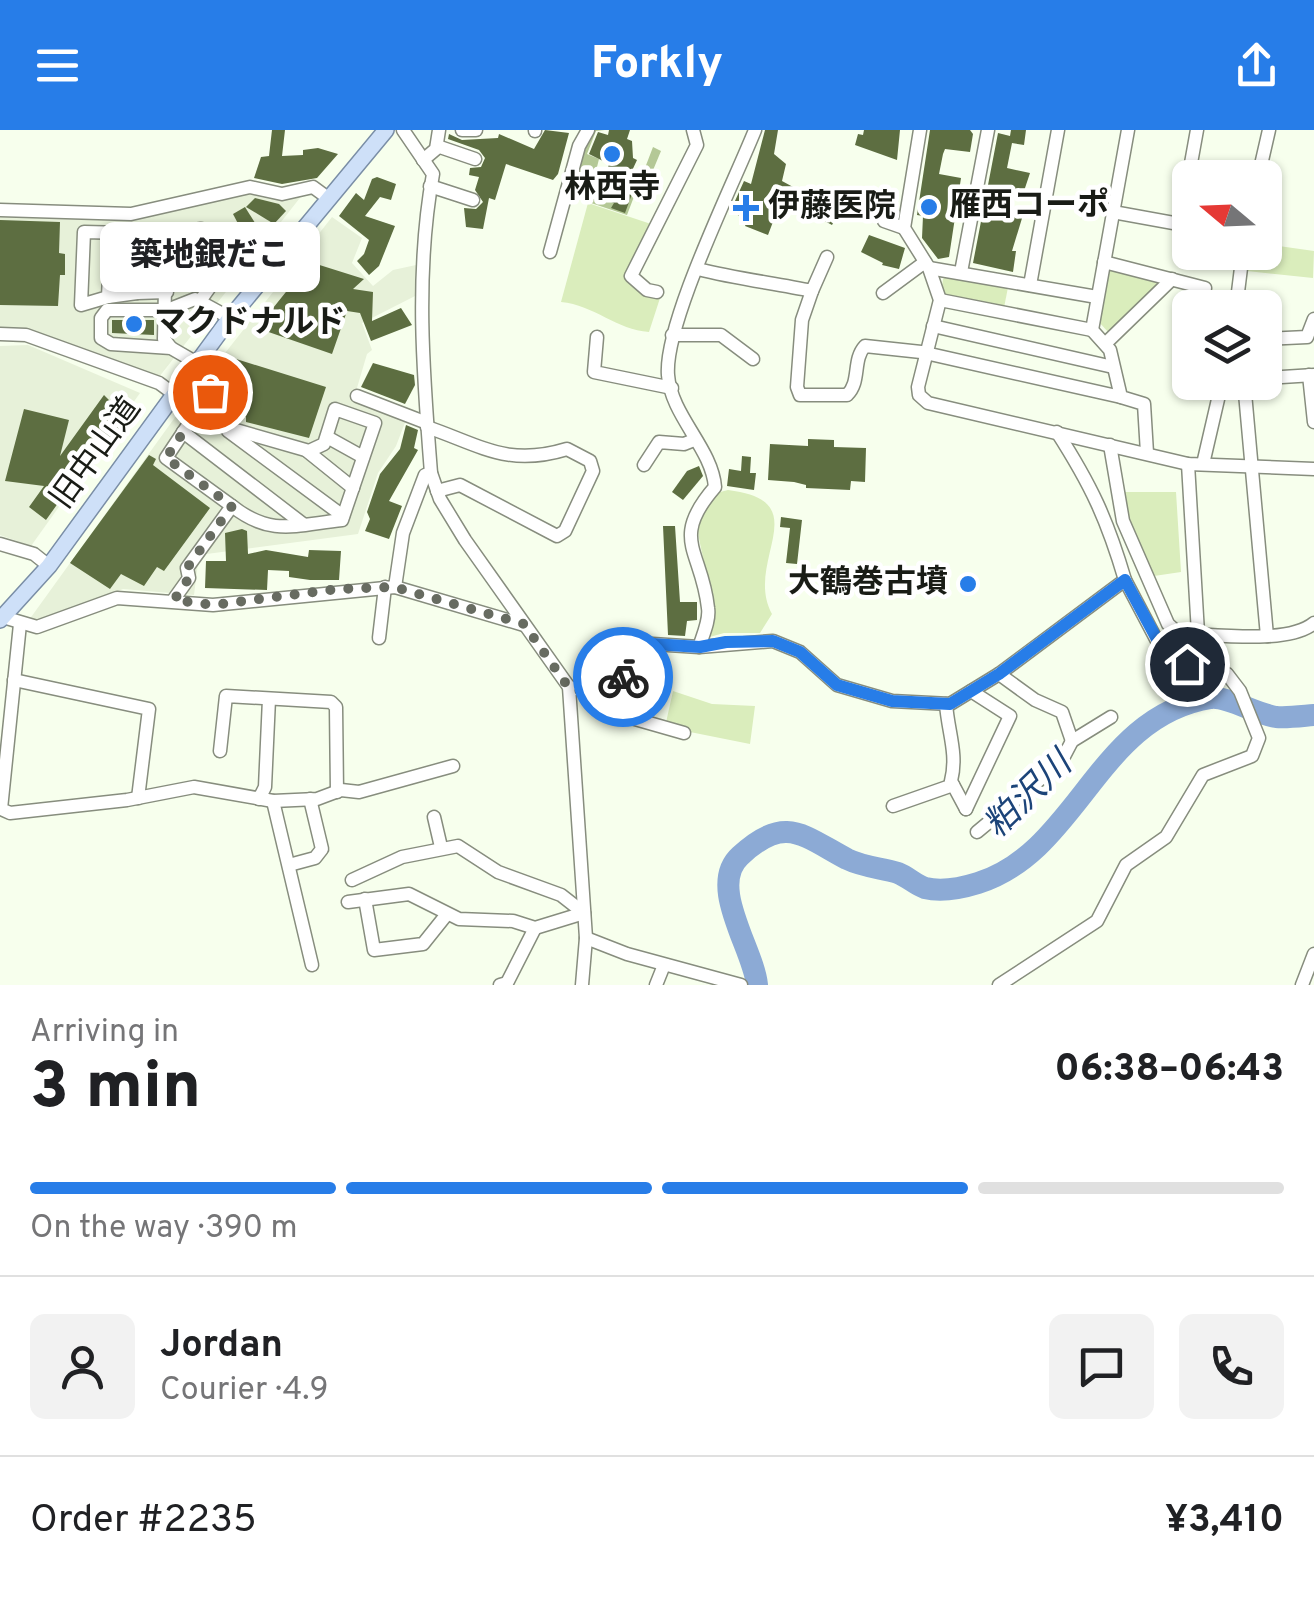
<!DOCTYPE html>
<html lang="en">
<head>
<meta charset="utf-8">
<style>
	body { margin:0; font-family:Overpass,"Noto Sans JP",sans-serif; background:#f2f2f2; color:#202124; height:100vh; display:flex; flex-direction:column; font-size:38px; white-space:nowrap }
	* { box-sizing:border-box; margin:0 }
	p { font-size:32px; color:#757577 }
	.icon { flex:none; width:55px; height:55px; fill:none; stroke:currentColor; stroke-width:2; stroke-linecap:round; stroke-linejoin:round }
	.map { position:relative; height:855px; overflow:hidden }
	.drawer { display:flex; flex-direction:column; background:#fff; flex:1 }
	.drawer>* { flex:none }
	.needle { width:65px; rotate:289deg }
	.buttons { position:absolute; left:1172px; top:30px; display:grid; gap:20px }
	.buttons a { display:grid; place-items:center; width:110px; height:110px; border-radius:15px; background:#fff; box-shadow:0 2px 8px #0004; font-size:50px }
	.pin { position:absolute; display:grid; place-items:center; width:85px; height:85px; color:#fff; margin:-42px; border:5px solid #fff; border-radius:50%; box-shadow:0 2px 10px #0007 }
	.courier { position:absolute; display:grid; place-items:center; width:100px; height:100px; margin:-50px; border:8px solid #277de8; border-radius:50%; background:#fff; color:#222; box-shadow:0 2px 12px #0007 }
	.bubble { position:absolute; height:70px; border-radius:15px; background:#fff; box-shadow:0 2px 8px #0004; font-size:32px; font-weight:800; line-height:70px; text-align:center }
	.head em { font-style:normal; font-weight:800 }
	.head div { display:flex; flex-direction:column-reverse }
	.head { display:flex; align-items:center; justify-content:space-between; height:170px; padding:0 30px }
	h1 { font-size:65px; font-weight:800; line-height:75px }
	.bar { display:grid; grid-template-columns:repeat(4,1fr); gap:15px 10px; align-content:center; height:120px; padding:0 30px }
	.bar i { height:12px; border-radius:8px; background:#e0e0e0 }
	.bar .on { background:#277de8 }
	.bar p { grid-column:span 4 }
	.line { display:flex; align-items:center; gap:25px; padding:0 30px; border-top:2px solid #e0e0e0 }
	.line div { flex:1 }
	.round { display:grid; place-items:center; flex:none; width:105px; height:105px; border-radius:15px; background:#f2f2f2 }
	header { display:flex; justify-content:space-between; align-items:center; height:130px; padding:0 30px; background:#277de8; color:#fff; font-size:45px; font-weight:800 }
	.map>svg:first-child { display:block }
	.built { fill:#e7f1d9 }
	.green { fill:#daedbc }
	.forest { fill:#b4c896 }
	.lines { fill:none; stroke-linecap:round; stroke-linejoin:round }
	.river { stroke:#8caad5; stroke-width:22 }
	.building { fill:#5d6e41 }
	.minor-casing { stroke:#878d7e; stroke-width:15 }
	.major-casing { stroke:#7a8ea6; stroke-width:18 }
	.minor { stroke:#fff; stroke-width:12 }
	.major { stroke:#cee0f8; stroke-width:15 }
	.done { stroke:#676b61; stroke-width:10; stroke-dasharray:0 18 }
	.route { stroke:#277de8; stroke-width:12 }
	.poi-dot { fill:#277de8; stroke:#fff; stroke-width:4 }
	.labels { text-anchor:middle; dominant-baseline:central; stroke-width:9; stroke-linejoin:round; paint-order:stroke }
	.poi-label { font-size:32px; font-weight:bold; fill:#191c16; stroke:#fff; text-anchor:start }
	.street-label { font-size:32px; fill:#191c16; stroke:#fff }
	.water-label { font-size:35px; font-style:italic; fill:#1c4479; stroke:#fff }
</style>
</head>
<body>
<header><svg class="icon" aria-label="menu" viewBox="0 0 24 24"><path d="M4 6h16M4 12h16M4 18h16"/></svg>Forkly<svg class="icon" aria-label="share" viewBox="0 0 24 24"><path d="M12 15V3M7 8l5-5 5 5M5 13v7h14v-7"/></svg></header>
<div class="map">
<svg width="1314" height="855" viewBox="0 0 1314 855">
	<rect width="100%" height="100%" fill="#f7ffed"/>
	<g class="built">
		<polygon points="250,64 303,64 159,247 0,199 0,84 135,89"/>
		<polygon points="332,87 362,108 352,133 373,156 393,140 416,135 417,165 362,193 372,220 367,224 354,268 406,290 396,316 378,343 358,404 199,425 194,465 123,459 50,487 29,490 181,279"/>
		<polygon points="28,215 140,263 31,416 0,405 0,216"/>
	</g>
	<g class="green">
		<path d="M588,73L651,94L628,143L661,165L649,202C617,200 594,175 561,172Z"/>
		<polygon points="1265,114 1314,121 1313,148 1247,141 1250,123 1265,122"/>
		<polygon points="1108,136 1160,153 1110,204 1098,191"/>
		<polygon points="950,144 1008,157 1004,178 948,169 942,157 943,149"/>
		<path d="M728,360C819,371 743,431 772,484L760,503H724L706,508C706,487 708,465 706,444C703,413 679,370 728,360Z"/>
		<polygon points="1124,362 1176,362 1181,442 1154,446 1127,389"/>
		<polygon points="673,561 712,574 755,576 750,614 665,597"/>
	</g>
	<polygon class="forest" points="592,0 605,0 596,1 587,24 599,29 597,37 640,51 653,17 661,21 651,45 653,55 635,64 627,85 588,72 588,68 572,58"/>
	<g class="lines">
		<path class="river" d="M757,855C754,820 707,756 740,726C785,684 802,705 847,729C863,737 882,738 898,743C908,747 916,755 925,758C941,762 962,758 978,753C1079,721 1097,586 1211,568C1226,566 1257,584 1276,587C1288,588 1302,586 1314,585"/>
	</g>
	<g class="building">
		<polygon points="272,0 285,0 282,26 303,25 303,20 318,18 338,24 317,48 282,54 254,48 261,27 269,26"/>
		<polygon points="545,0 569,3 558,44 553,50 506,34 495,70 489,68 483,99 466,97 464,78 476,79 483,72 475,60 479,47 469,45 470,38 481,37 485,28 479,20 448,9 449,4 462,10 498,8 499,4 534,19"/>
		<polygon points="609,0 630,0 627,9 632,11 633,28 637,30 623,60 632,64 625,83 611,78 614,73 604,69 614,43 607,41 609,34 589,24 598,2 608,5"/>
		<polygon points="765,0 778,0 774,24 786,34 782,51 839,82 832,95 782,68 768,105 745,96 748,89 730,82 744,51 751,54"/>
		<polygon points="864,0 900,0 897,30 855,15 858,4 863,5"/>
		<polygon points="930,0 970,0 973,4 970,22 945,19 943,24 939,44 961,48 949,127 938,129 922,108 923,86 917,85"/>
		<polygon points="1011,0 1026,0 1024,15 1012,13 1007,38 1030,43 1024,61 1002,57 997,80 1023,85 1012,121 1016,121 1013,142 973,133 998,3 1010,6"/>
		<polygon points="377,47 396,54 391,70 380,67 365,86 395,96 379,136 369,145 357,131 364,124 369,110 339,86 356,63 364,70 372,49"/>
		<polygon points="255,68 279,74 286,81 274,94 246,77"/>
		<polygon points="245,77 260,101 246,109 233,84"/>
		<polygon points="0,90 60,92 59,123 65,124 65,145 60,145 58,176 0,175"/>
		<polygon points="869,105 905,118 899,139 882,135 883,133 861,122"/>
		<polygon points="310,132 364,149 353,159 373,162 372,191 401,178 412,195 371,211 360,183 347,181 332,224 257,198"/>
		<polygon points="112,190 154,190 154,205 112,203"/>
		<polygon points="233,228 326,257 309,308 246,292 246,287 215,277"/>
		<polygon points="373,233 414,245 415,255 405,274 361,257"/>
		<polygon points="104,265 111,272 122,296 92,338 86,334 46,390 29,377 44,356 5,351 24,279 69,290 60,326"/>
		<polygon points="406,295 418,300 414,318 418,320 389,371 402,376 389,409 365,401 370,389 367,382 380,344 400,319"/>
		<polygon points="808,309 834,310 834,317 866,318 865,352 851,351 850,360 806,358 806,355 794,352 768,350 770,314 808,316"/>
		<polygon points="149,325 156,329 153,335 210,378 164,441 157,437 144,456 121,444 110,459 70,433"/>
		<polygon points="742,326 751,327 750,343 756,343 754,360 727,356 729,339 741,341"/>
		<polygon points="699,336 703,346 683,370 672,362 687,341"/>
		<polygon points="781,387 802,390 797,434 786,433 790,398 780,397"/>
		<polygon points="663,396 675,396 680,472 697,472 697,490 687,491 685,506 668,505"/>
		<polygon points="242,399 247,401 248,424 266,420 308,427 309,420 341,421 339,450 310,450 289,447 289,441 268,440 267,460 205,458 206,431 226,431 225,403"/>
	</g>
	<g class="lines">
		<defs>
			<g id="minor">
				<path d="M403,0L433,44C415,142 423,243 431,343L440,369L465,410L569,557L586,808L582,855"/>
				<polyline points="462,0 476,0"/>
				<polyline points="920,0 904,98 929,138 940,170 918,257 919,265 928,273 1188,334 1314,339"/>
				<polyline points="1128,0 1092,200 1110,220 1121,267 1144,274 1147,323"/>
				<polyline points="535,1 535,0"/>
				<polyline points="437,16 475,29"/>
				<polyline points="423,30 436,19 439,0"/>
				<polyline points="1258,48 1269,0"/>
				<polyline points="430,56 473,70"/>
				<polyline points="0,80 131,84 250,57 282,64 313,57 328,68"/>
				<polyline points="1113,82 1190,96"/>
				<polyline points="884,91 904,98"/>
				<polyline points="1180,94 1197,0"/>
				<polyline points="111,103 108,167 81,175 84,102 166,104 164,209 171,218"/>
				<polyline points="166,104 201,99 234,123 217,147 166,113"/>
				<polyline points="550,122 579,16 588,0"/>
				<polyline points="1104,132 1205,158 1201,178"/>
				<polyline points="929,138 1097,167"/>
				<path d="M698,139C737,149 774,153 812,161L827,127"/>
				<polyline points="961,142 988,0"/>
				<polyline points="1030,155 1058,0"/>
				<path d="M812,161L802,190L797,257L800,265H847C861,252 852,230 865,216L921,222L1121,267"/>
				<polyline points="657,162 647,160 631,146 697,15 693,0"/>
				<polyline points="137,163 167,162"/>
				<polyline points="883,163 925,132"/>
				<polyline points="108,167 137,163 140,103"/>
				<polyline points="940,170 1092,200"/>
				<polyline points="200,171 217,147"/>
				<polyline points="1236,178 1243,122"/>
				<polyline points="933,196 1113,237"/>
				<polyline points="0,204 26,205 159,253 174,264"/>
				<polyline points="672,205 721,205 753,229"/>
				<polyline points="597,207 594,242 672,258"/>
				<polyline points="1265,209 1307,207 1314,189"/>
				<polyline points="1106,213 1172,149"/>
				<polyline points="197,233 171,218 111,214 101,208 101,188 107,180 167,180 195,169 230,188"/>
				<polyline points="1309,245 1314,292"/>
				<polyline points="1265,248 1314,245"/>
				<polyline points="1244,252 1267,506"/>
				<polyline points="357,266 427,293"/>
				<path d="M198,280L222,296L309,321L324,314L335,279L375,293L342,390C296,395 271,407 232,376"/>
				<path d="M427,297C482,316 508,337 567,319L590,331L593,341L565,401L557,406L460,355L437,361"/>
				<polyline points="228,301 343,386"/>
				<polyline points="183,302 303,394"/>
				<polyline points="327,307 363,327"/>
				<path d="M1110,315L1123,391L1168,494L1178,503C1213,504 1288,515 1314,493"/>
				<polyline points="307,321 353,358"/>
				<polyline points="1188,334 1198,503"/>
				<polyline points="1203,334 1222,252"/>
				<polyline points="644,335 659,312 684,314 694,310"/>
				<polyline points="0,414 34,424 49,436"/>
				<polyline points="395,457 403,403 425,345 431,343"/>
				<polyline points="174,469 189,448 187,438 232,376 166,328 210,262 186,247"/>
				<polyline points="3,487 37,497 117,468 213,475 395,457 524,495"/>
				<polyline points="20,494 1,679 10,683 127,670 194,657 273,671 317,669 341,660 359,662 453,636"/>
				<polyline points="379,508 385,457"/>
				<path d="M699,517C703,505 710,490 708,478C702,420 669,410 715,357C712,318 671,286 668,245C664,194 733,55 755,0"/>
				<polyline points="999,544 1035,570 1062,582 1072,611"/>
				<polyline points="14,550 149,579 138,668"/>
				<path d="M569,557L614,568L637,513L699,517L773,511L800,522L837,555L892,571L950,574L999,544L1125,450C1107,389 1091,355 1057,302"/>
				<polyline points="614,568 625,575 628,587 684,603"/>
				<path d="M946,574C948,602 958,624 951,651L966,679"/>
				<polyline points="220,621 226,566 331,572 336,577 337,662"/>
				<polyline points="259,669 265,657 269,569"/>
				<polyline points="273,671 312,835"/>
				<polyline points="893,676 953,655"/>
				<polyline points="966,679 1010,586 971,561"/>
				<polyline points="434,687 441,717"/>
				<polyline points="977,702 1061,632 1072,611 1111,587"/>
				<polyline points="289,735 315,728 322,719 310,669"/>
				<polyline points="352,750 402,727 458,716 498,742 561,765 584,783"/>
				<polyline points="365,769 374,820 423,814 447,784"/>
				<polyline points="348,772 409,764 459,789 513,791 535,798 584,783"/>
				<polyline points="586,808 627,824 741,855"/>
				<polyline points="500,855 507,853 535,798"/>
				<polyline points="656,855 664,835"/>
				<polyline points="999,855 1097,791 1126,735 1166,707 1203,645 1252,626 1259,608 1240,561 1227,544 1165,526 1125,450"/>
				<polyline points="1302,855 1314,824"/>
			</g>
			<polyline id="major" points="0,490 49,436 230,188 386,0"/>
		</defs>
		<use href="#minor" class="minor-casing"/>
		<use href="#major" class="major-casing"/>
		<use href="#minor" class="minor"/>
		<use href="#major" class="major"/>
	</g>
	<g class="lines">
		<polyline class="done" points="210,262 166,328 232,376 187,438 189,448 174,470 213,475 338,459 394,457 524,494 569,558 612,569 623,547"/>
		<polyline class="route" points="623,547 637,513 700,517 726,512 773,511 800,522 837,555 892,571 950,574 999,544 1125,450 1166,526 1187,534"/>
	</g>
	<g class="poi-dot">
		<circle cx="612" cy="24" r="10"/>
		<circle cx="929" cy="77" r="10"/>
		<path d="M741 63h10v10h10v10h-10v10h-10v-10h-10v-10h10z"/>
		<circle cx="134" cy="194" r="10"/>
		<circle cx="968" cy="454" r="10"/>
	</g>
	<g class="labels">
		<g class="poi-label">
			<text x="612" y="59" text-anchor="middle">林西寺</text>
			<text x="949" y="77">雁西コーポ</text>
			<text x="768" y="78">伊藤医院</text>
			<text x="154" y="194">マクドナルド</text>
			<text x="948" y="454" text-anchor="end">大鶴巻古墳</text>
		</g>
		<g class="street-label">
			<text transform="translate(97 324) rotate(-54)">旧中山道</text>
		</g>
		<g class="water-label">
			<text transform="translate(1029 666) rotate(-44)">粕沢川</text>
		</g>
	</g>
</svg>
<div class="buttons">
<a><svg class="needle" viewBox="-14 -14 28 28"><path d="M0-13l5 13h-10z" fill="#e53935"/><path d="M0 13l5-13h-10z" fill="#757577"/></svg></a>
<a><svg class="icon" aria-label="layers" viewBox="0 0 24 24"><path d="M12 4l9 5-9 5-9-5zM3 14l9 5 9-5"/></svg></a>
</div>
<div class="pin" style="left:210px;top:262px;background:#ea580c"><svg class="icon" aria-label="bag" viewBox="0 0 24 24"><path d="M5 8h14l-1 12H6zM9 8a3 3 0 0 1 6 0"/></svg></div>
<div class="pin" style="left:1187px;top:534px;background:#1f2937"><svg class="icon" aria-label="home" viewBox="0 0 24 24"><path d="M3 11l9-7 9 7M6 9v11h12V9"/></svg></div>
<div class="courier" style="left:623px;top:547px"><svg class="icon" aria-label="bike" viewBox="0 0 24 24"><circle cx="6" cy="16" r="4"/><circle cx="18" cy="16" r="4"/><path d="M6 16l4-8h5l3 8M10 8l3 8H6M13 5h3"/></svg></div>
<div class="bubble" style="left:100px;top:92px;width:220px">築地銀だこ</div>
</div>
<section class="drawer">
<div class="head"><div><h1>3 min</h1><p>Arriving in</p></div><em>06:38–06:43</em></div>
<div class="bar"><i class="on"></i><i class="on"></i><i class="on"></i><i></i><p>On the way · 390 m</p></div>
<div class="line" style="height:180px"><a class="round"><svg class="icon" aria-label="person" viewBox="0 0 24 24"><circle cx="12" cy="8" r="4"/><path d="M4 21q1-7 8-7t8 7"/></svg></a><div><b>Jordan</b><p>Courier · 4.9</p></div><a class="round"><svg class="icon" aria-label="chat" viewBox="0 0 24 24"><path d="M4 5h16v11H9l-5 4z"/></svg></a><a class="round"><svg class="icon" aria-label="phone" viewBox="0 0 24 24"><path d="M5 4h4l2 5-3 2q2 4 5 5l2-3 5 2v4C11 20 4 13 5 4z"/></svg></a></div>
<div class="line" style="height:130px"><div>Order #2235</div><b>¥3,410</b></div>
</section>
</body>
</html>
